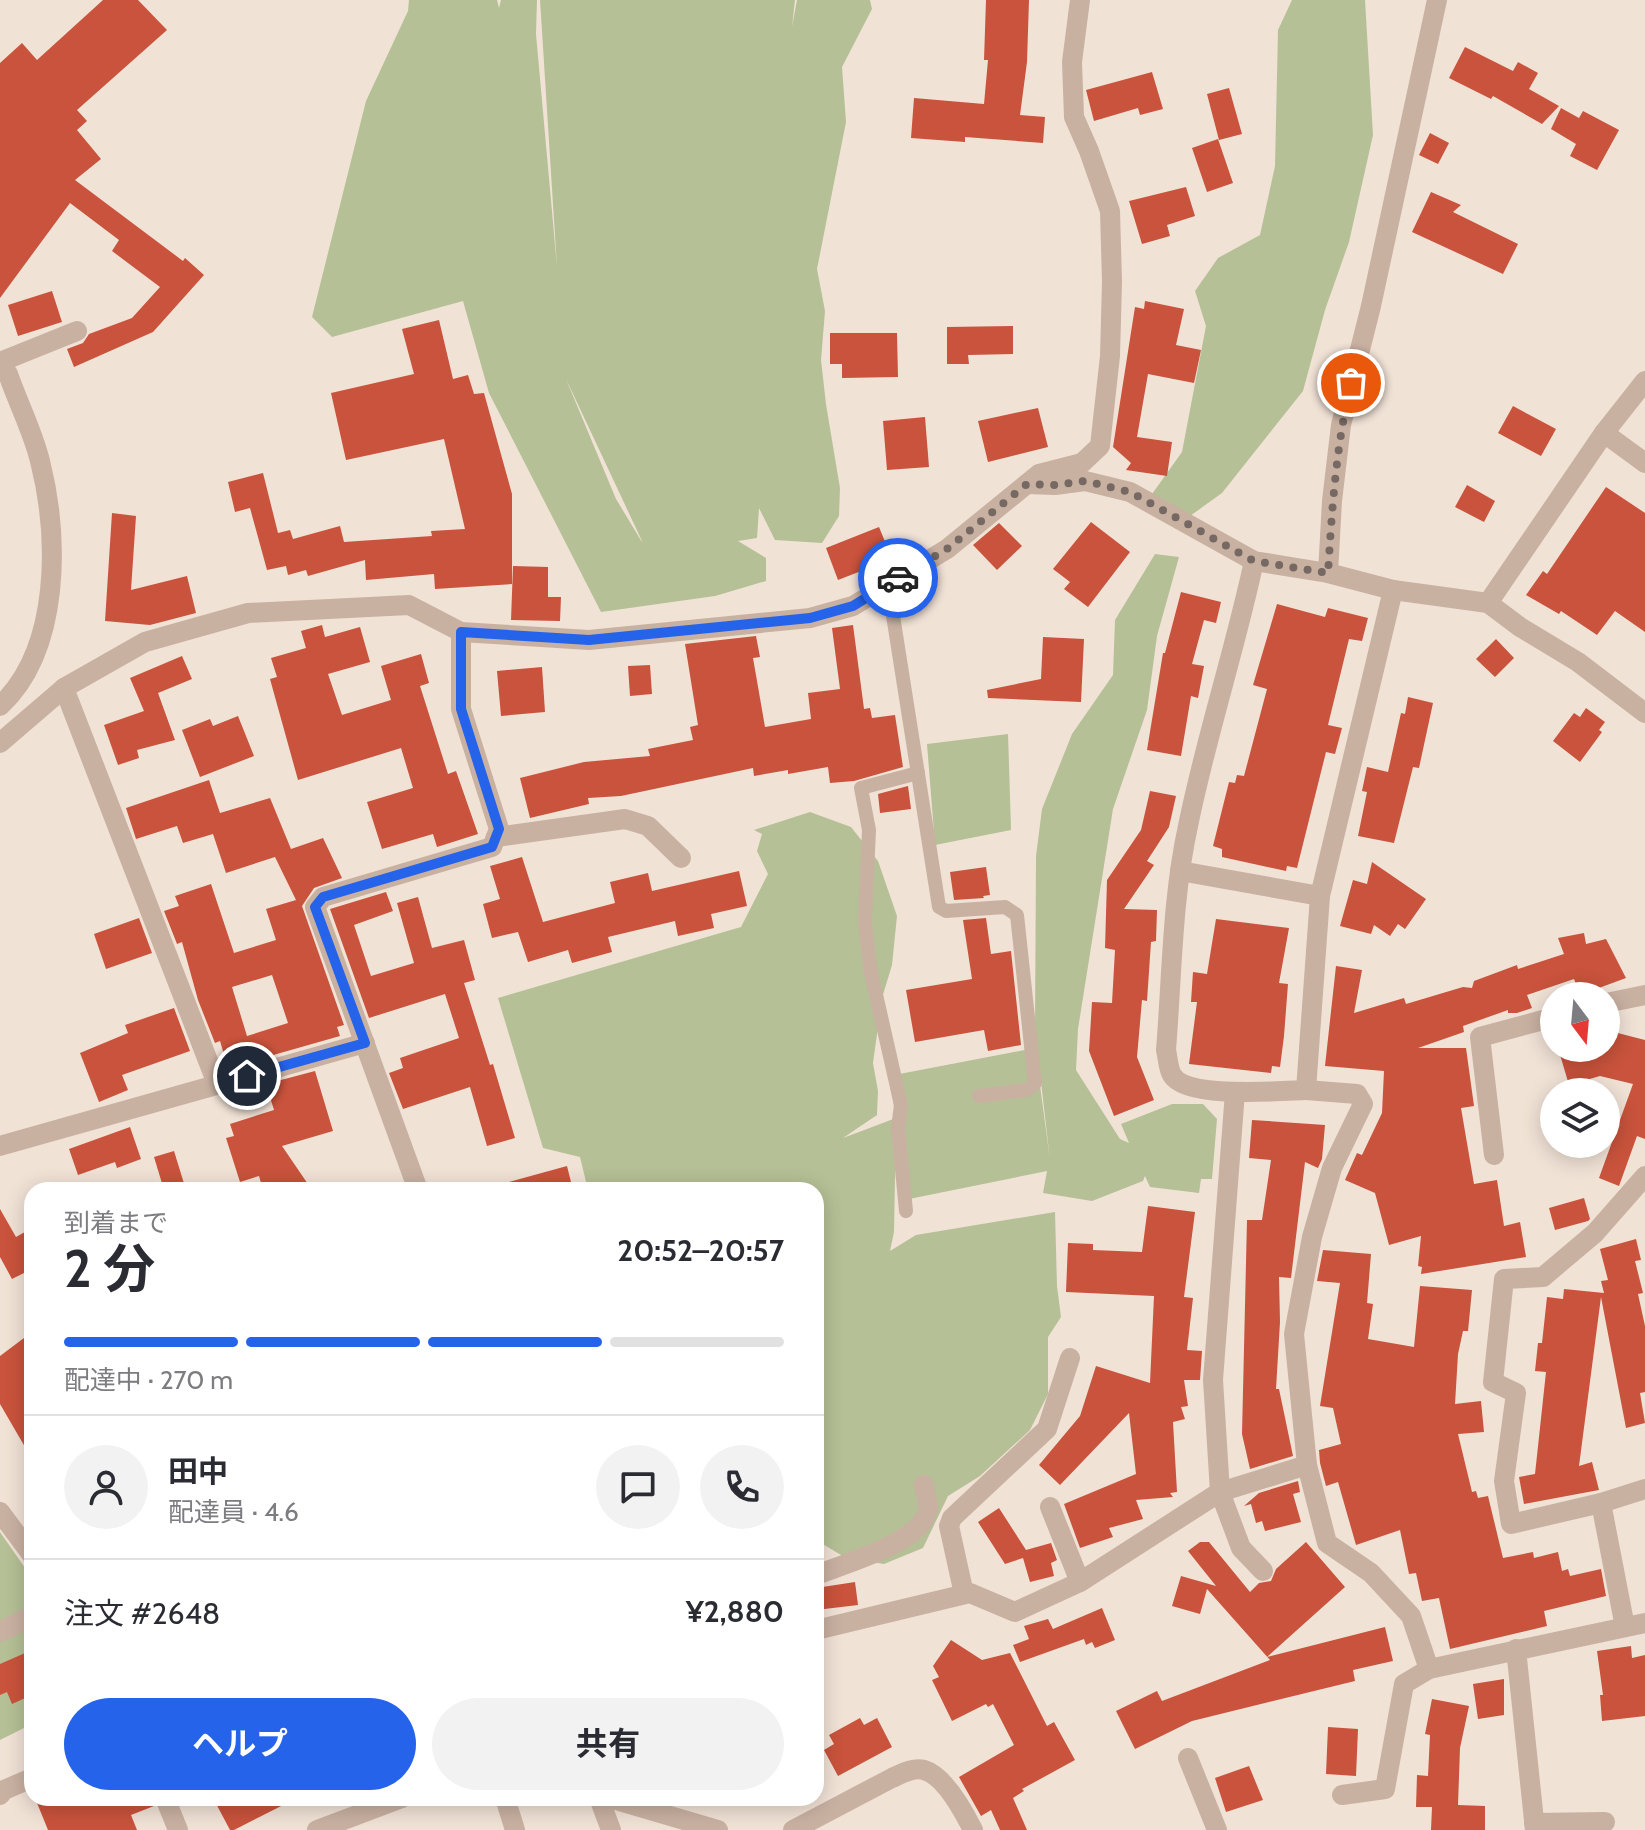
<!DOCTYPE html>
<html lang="ja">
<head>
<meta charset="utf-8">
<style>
	body { margin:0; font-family:Cabin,"Noto Sans JP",sans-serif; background:#f2f2f3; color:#2b2b33; height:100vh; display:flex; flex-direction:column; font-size:30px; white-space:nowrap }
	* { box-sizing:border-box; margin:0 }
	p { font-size:26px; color:#7c7c81 }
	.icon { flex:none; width:44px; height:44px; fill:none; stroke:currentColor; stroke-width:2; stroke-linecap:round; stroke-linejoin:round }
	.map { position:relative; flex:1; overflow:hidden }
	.details { position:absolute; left:24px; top:1182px; width:800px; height:624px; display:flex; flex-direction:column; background:#fff; border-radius:24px; box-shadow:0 4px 20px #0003 }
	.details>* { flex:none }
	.needle { width:52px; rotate:164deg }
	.fabs { position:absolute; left:1540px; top:982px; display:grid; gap:16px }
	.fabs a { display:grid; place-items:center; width:80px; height:80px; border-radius:50%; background:#fff; box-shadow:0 4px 20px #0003; font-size:40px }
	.pin { position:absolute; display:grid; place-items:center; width:68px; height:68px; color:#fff; margin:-34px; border:4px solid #fff; border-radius:50%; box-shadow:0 2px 8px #0007 }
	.courier { position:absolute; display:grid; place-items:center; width:80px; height:80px; margin:-40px; border:6px solid #2563eb; border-radius:50%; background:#fff; color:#222; box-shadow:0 2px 10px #0007 }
	.summary em { font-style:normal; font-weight:700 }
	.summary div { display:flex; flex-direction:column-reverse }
	.summary { display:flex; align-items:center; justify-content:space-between; height:136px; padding:0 40px }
	h1 { font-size:52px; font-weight:700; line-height:60px }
	.bar { display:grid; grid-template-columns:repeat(4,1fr); gap:12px 8px; align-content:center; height:96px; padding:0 40px }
	.bar i { height:10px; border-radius:6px; background:#e1e1e2 }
	.bar .active { background:#2563eb }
	.bar p { grid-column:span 4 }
	.line { display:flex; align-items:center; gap:20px; padding:0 40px; border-top:2px solid #e1e1e2 }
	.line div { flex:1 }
	.round { display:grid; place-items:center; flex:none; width:84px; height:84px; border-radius:42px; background:#f2f2f3 }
	.action { display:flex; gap:16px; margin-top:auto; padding:16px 40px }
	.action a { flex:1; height:92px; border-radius:48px; background:#2563eb; color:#fff; font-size:32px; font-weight:700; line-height:92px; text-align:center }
	.action a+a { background:#f2f2f3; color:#2b2b33 }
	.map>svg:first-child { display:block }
	.green { fill:#b5c096; fill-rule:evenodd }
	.building { fill:#c9533c; fill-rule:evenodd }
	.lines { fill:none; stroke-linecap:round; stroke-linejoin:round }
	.service { stroke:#c9b1a2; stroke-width:14 }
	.minor { stroke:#c9b1a2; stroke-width:20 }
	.tertiary { stroke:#c9b1a2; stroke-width:20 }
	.done { stroke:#766963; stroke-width:8; stroke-dasharray:0 14.4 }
	.route { stroke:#2563eb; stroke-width:10 }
</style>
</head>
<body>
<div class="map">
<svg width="1645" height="1830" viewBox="0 0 1645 1830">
	<rect width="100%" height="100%" fill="#f1e2d6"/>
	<g class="green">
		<path d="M409,0H497L499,8L501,0H537L536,34L557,267L540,0H795L792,27L797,0H870L872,9L842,67L846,122L817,269L825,311L821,360L826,404L840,488L839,516L822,543L775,540L759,508L757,538L738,541L766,558V581L715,596L601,612L489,393L463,301L332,337L312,317L366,101L408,11ZM566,379L642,541V542L616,499Z"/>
		<polygon points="1292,0 1365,0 1373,135 1349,242 1325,310 1303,391 1222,493 1183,521 1147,501 1182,452 1206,326 1195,291 1218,258 1260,235 1275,166 1278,30"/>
		<polygon points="1155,554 1179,557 1157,636 1147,710 1113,809 1078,1029 1076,1070 1120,1139 1129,1143 1121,1124 1172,1104 1203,1104 1217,1119 1212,1179 1201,1179 1199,1193 1150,1187 1145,1176 1143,1181 1092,1201 1043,1193 1047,1171 909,1199 896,1124 894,1232 890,1251 916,1235 1055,1212 1057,1286 1061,1317 1048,1337 1048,1394 1030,1430 980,1476 948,1496 923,1548 884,1564 846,1558 816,1540 816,1190 588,1190 580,1157 543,1148 498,998 741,927 768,874 757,851 762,834 754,830 810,812 851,827 878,861 897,916 892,965 882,998 873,1063 878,1091 877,1115 843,1138 896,1118 889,1076 1035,1048 1050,1160 1035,1030 1036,856 1042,809 1072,734 1113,675 1115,620"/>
		<polygon points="1008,734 1011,830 935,845 927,744"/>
		<polygon points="0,1532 32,1578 32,1724 0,1740"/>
	</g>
	<g class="building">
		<polygon points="103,0 138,0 167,30 77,110 87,121 77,130 101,159 75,180 183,261 185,258 204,275 153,332 74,367 67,349 83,343 89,334 132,318 160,287 112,251 119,240 70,203 0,298 0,63 22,43 37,60"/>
		<polygon points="986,0 1029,0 1027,62 1020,115 1045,117 1043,143 965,137 965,142 911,138 914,98 984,104 988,60 984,60"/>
		<polygon points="1465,47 1513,71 1518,62 1538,73 1529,89 1559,106 1542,124 1493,96 1491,99 1449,78"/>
		<polygon points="1152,72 1163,109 1140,115 1138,108 1094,121 1086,90"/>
		<polygon points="1229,88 1242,134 1219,140 1207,94"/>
		<polygon points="1561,108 1579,118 1583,111 1619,130 1597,170 1570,156 1576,144 1551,129"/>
		<polygon points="1430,133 1449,143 1438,164 1419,155"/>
		<polygon points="1218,139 1233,183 1207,192 1192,148"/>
		<polygon points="1186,187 1195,216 1167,225 1170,236 1142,244 1129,201"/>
		<polygon points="1431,192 1461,205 1453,212 1518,244 1503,274 1412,232"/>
		<polygon points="52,291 62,322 18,336 8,305"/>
		<polygon points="1145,301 1184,309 1176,345 1201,350 1194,383 1148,374 1137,437 1172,442 1167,476 1126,470 1131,463 1113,447 1135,307 1144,309"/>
		<polygon points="439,320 453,379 468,375 474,394 484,393 512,494 512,584 435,589 434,574 366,580 365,560 308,576 306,570 288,575 286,566 267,570 250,508 235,512 228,482 263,473 278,533 290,530 293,539 340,526 344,542 432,536 431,531 465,529 444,439 346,460 331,393 414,374 402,329"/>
		<polygon points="1013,326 1013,354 968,355 969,364 947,364 947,327"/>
		<polygon points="830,333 897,333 898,377 842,378 842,364 830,364"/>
		<polygon points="1513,406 1556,429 1541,456 1498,433"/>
		<polygon points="1038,408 1048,447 988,462 978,421"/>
		<polygon points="925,417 929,467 887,470 883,421"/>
		<polygon points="1467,485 1495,501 1484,522 1455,507"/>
		<polygon points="1606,487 1645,513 1645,632 1615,611 1597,635 1561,611 1559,614 1526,595 1543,571 1547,574"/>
		<polygon points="112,513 136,516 131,590 187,576 196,613 150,625 105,621"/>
		<polygon points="1091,522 1130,552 1088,607 1064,589 1070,582 1053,569"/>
		<polygon points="999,523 1022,546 997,570 973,545"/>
		<polygon points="879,527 892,559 838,580 826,548"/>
		<polygon points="513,566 548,567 548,597 561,597 560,621 511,620"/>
		<polygon points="1181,592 1221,602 1216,623 1204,620 1192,664 1204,666 1198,698 1191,696 1181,756 1147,750 1163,653 1165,653"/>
		<polygon points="1277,604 1325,617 1328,608 1368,618 1362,641 1349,639 1328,725 1342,728 1335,754 1326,752 1297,868 1287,866 1286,871 1222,857 1222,849 1213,846 1229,782 1235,783 1237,775 1244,776 1267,689 1253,685"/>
		<polygon points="322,625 325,637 360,627 370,662 328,674 342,715 391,700 381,666 421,654 429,683 420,686 448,774 456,771 478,834 437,847 433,834 382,849 367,802 413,788 401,748 298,780 270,679 277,677 271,658 306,648 301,631"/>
		<polygon points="853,625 864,709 870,708 872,718 895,715 903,767 854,781 830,783 828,767 788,774 788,770 754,776 753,768 621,796 588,798 589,804 530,818 520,778 584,762 650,756 648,749 693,740 690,727 698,725 685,644 756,636 760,657 753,658 765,727 811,719 808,693 840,689 832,628"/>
		<polygon points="1043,637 1084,639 1081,702 988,698 987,690 1041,679"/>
		<polygon points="1496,639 1514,658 1495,677 1476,659"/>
		<polygon points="182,656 192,679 158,693 175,740 137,750 139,758 118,765 104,725 144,711 130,678"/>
		<polygon points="650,665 652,694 630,696 628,666"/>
		<polygon points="542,667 545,712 501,716 497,671"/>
		<polygon points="1408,697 1433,703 1419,768 1413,767 1394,843 1358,836 1367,792 1362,791 1367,767 1388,772 1401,713 1405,714"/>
		<polygon points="1586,708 1605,722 1599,730 1602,732 1580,762 1553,741 1574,713 1580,717"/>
		<polygon points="238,716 254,756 200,777 182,730 210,719 213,726"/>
		<path d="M209,780L220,813L270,798L291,849L323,838L342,878L314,888L302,906L344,1025L337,1027L340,1036L228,1068L220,1041L215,1043L198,1000L182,942L177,944L164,911L179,906L175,896L211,884L234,953L276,940L266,909L296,900L275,857L226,873L213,834L183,843L177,826L136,839L126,808ZM272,975L288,1023L247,1036L232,987Z"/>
		<polygon points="908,786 911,809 880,813 878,794"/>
		<polygon points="1150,791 1176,796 1169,827 1147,861 1154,865 1124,909 1157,910 1156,941 1151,942 1147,1001 1142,1000 1137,1057 1154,1100 1114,1116 1089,1051 1092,1002 1112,1003 1115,950 1105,948 1107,880 1141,830"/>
		<polygon points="522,857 543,922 615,903 610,882 648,873 652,891 739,871 747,906 711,914 714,928 678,936 675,921 608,937 612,952 572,963 568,950 528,962 518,932 492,938 483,904 500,899 490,866"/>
		<polygon points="1372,862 1426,899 1405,929 1398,924 1390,936 1374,925 1371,934 1340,926 1353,880 1367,884"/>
		<polygon points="986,867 990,895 983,896 984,898 954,900 950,872"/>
		<polygon points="386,892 393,911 354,925 371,976 414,963 397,903 418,897 432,948 464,940 475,980 464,983 490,1065 493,1064 515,1138 487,1146 470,1087 403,1109 389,1073 403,1068 400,1058 459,1038 445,994 369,1018 330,909"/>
		<polygon points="139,918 152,953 106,969 94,934"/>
		<polygon points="986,918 991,954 1011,951 1021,1045 988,1051 984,1030 915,1042 906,990 972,979 963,920"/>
		<polygon points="1216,919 1289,928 1279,983 1288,984 1284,1036 1280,1067 1272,1066 1271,1073 1189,1064 1197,1002 1191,1002 1193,972 1207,974"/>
		<polygon points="1584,933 1586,944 1606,939 1626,978 1588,992 1579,992 1574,979 1527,995 1532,1008 1517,1013 1508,1013 1508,1010 1463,1026 1464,1032 1418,1048 1466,1048 1474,1106 1461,1108 1474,1184 1497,1180 1504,1226 1520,1222 1526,1257 1421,1274 1422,1267 1418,1266 1421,1236 1389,1245 1375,1193 1345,1180 1357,1153 1362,1155 1382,1113 1384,1071 1325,1066 1336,966 1362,970 1354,1013 1404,998 1406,1004 1463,987 1472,988 1474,981 1517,965 1518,969 1564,954 1558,938"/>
		<polygon points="174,1008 190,1051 122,1075 128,1090 99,1102 80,1053 128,1033 125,1025"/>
		<polygon points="1606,1030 1645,1040 1645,1139 1637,1136 1619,1186 1599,1178 1633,1084 1600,1076 1569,1085 1558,1048 1606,1048"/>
		<polygon points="315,1071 333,1131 282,1146 312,1190 263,1190 259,1176 240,1182 226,1138 234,1136 230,1124 274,1110 266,1084"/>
		<polygon points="1252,1120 1325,1125 1322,1159 1318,1168 1305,1162 1291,1278 1279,1277 1280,1322 1276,1389 1279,1389 1293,1456 1250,1469 1242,1434 1247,1220 1262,1220 1271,1160 1249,1158"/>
		<polygon points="130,1127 141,1159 117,1168 115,1162 78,1175 69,1149"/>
		<polygon points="174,1151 186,1190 164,1190 154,1157"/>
		<polygon points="567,1166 573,1190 506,1190 505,1183"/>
		<polygon points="1584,1198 1590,1219 1588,1221 1555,1230 1549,1208"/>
		<polygon points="1148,1206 1195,1212 1184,1297 1193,1298 1187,1350 1202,1351 1200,1380 1184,1380 1188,1406 1181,1407 1185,1419 1173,1422 1177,1492 1170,1493 1173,1497 1136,1500 1143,1519 1109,1528 1113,1537 1080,1548 1064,1504 1136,1474 1129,1413 1060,1485 1039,1465 1080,1416 1096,1366 1150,1383 1154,1296 1066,1292 1068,1243 1093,1244 1093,1250 1142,1252"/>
		<polygon points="0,1209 16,1237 32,1228 32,1269 12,1279 0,1257"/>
		<polygon points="1636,1239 1641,1260 1635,1261 1643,1293 1638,1294 1645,1326 1645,1392 1640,1393 1645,1423 1626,1428 1601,1297 1579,1466 1592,1462 1599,1490 1524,1504 1519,1477 1535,1474 1546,1372 1535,1371 1538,1343 1542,1343 1547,1297 1563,1299 1564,1289 1604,1293 1601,1281 1608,1280 1600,1249"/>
		<polygon points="1323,1250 1371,1254 1367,1303 1373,1304 1368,1339 1414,1347 1420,1286 1472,1290 1468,1331 1463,1331 1458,1354 1455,1404 1481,1401 1484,1432 1458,1434 1472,1492 1476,1491 1478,1498 1488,1496 1503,1558 1533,1552 1534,1558 1558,1552 1562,1571 1568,1569 1570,1576 1601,1569 1606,1596 1544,1611 1547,1626 1450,1649 1439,1598 1422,1601 1416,1573 1409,1574 1400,1530 1356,1545 1338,1482 1326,1486 1320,1463 1319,1450 1341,1444 1333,1408 1320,1406 1340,1283 1317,1281"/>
		<polygon points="32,1332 32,1459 0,1404 0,1356"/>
		<polygon points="1298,1481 1300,1492 1293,1494 1301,1522 1265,1531 1262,1521 1256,1523 1251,1504 1244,1506 1259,1493"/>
		<polygon points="999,1508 1026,1550 1051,1543 1057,1560 1051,1563 1054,1576 1030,1582 1023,1558 1005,1564 978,1522"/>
		<polygon points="1200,1542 1209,1542 1250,1592 1259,1583 1271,1581 1276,1569 1306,1542 1345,1587 1267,1657 1385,1627 1393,1661 1353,1670 1355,1681 1192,1721 1135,1749 1116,1711 1157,1691 1162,1701 1270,1660 1207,1589 1200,1614 1172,1606 1181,1576 1216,1586 1188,1551"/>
		<polygon points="855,1582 858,1605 816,1610 816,1588"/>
		<polygon points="1102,1608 1115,1640 1095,1648 1092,1642 1086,1645 1084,1639 1020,1662 1013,1645 1029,1639 1024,1626 1048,1619 1053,1629"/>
		<polygon points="951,1640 982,1660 1010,1653 1047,1726 1054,1722 1075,1760 1022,1789 1024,1791 1013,1798 1027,1830 1000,1830 991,1810 981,1816 959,1777 1014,1745 993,1704 988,1707 986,1704 952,1721 932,1680 939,1677 933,1666"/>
		<polygon points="1631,1646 1632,1658 1645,1655 1645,1716 1602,1721 1600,1695 1603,1695 1597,1651"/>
		<polygon points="32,1650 32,1695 12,1704 7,1692 0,1695 0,1664"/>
		<polygon points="1504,1679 1504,1715 1478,1719 1473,1684"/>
		<polygon points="1432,1699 1469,1706 1460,1748 1458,1805 1485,1806 1485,1830 1431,1830 1432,1807 1416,1807 1417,1775 1428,1776 1430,1735 1425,1734"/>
		<polygon points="860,1718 864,1725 877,1718 892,1747 838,1776 824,1750 834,1744 829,1735"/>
		<polygon points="1328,1727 1358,1729 1356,1776 1326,1774"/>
		<polygon points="1249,1766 1263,1800 1226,1812 1215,1778"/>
		<polygon points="35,1798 152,1798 154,1806 131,1815 137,1830 48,1830"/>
		<polygon points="213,1798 297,1798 234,1830 230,1830"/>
	</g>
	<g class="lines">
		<g class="service">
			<polyline points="888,584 939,907 946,911 1005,907 1017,915 1035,1083 1027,1090 979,1096"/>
			<polyline points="906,1211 898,1128 901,1105 870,968 865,920 869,830 861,788 918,773"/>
		</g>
		<g class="minor">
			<polyline points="0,362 77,331"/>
			<polyline points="1604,433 1645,463"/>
			<polyline points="1027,484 1055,485 1085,481 1130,492 1254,561 1328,573 1393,590 1488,603 1520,627 1578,662 1645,713"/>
			<path d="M1254,561C1235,650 1206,737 1188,826C1172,899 1172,976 1166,1050C1168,1058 1168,1068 1172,1075C1186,1099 1279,1091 1306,1090L1320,896L1393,590"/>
			<polyline points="1328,573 1332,501 1341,425 1371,306 1437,0"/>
			<polyline points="1488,603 1604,433 1645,381"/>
			<polyline points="64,688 217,1084"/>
			<polyline points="0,743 64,688 145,642 248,613 409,605 461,632 589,640 810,618 853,606 947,549 1039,474 1082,463 1100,446 1110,356 1112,282 1110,211 1089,151 1074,117 1072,62 1080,0"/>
			<polyline points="496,837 625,819 648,826 681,858"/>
			<polyline points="1180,871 1320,896"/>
			<polyline points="1606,1003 1645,995"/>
			<polyline points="1306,1090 1357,1094 1363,1104 1332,1168 1312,1237 1294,1334 1307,1465 1327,1543 1371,1573 1411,1616 1429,1669 1645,1623"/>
			<polyline points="0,1146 365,1043"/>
			<polyline points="1494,1155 1480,1037 1554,1017"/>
			<polyline points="1645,1176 1595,1233 1543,1277 1504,1279 1493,1382 1516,1393 1504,1481 1511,1524 1601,1503 1645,1489"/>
			<polyline points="418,1190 315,907 323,897 492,847 499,829 461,709 461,632"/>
			<polyline points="1601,1503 1625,1627"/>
			<polyline points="1050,1507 1080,1582"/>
			<polyline points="0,1512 32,1555"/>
			<polyline points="1263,1571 1241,1548 1220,1492 1307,1465"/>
			<path d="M816,1575C844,1564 921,1543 928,1510C929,1503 925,1492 924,1485"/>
			<polyline points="964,1594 949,1526 952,1518 1047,1429 1070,1358"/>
			<polyline points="816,1630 970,1593 1015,1612 1080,1582 1220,1492 1213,1380 1235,1092"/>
			<polyline points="0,1632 32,1616"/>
			<polyline points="1516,1649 1535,1830"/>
			<polyline points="1188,1758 1217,1830"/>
			<polyline points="0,1795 4,1790 32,1778"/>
			<polyline points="1342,1795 1385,1789 1404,1684 1429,1669"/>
			<polyline points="165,1798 178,1830"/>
			<polyline points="505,1798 515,1830"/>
			<polyline points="599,1798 611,1830"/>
			<polyline points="609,1798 718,1830"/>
			<polyline points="1534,1823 1605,1822"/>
			<polyline points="317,1830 402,1798"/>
			<path d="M793,1830L892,1778C901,1774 913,1767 924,1770C945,1776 964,1812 973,1830"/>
		</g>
		<path class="tertiary" d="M0,364L8,374C18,403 33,432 40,461C59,537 61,649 0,706"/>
	</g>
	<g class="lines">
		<path class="done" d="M898,578L947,549L1027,484L1055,485L1085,481L1130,492L1254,561L1328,573C1332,509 1336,446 1351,383"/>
		<polyline class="route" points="247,1076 365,1043 315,907 323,897 492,847 499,829 461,709 461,632 589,640 810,618 853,606 898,578"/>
	</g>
</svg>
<div class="fabs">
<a><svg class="needle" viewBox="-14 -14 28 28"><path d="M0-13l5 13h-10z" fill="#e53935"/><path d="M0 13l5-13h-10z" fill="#7c7c81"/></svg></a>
<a><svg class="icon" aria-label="layers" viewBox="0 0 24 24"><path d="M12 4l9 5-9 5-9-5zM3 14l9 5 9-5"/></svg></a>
</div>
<div class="pin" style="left:1351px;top:383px;background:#ea580c"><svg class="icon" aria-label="bag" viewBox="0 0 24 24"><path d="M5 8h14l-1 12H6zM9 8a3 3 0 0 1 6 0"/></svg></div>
<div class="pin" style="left:247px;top:1076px;background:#1f2937"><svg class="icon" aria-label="home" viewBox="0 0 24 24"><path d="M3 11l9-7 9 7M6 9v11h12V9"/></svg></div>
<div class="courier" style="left:898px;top:578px"><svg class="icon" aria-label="car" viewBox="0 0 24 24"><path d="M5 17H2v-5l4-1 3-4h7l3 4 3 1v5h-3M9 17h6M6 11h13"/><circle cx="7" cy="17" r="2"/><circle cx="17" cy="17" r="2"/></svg></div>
<section class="details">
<div class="summary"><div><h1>2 分</h1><p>到着まで</p></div><em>20:52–20:57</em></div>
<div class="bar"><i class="active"></i><i class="active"></i><i class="active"></i><i></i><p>配達中 · 270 m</p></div>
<div class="line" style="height:144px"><a class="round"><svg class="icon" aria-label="person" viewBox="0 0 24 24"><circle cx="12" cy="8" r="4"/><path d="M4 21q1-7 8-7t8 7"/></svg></a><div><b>田中</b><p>配達員 · 4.6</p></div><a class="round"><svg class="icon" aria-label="chat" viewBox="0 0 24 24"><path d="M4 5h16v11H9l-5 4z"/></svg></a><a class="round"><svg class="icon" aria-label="phone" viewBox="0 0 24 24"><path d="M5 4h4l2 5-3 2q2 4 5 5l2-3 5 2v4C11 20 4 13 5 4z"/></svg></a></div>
<div class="line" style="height:104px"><div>注文 #2648</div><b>¥2,880</b></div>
<div class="action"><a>ヘルプ</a><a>共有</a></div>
</section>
</div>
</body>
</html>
